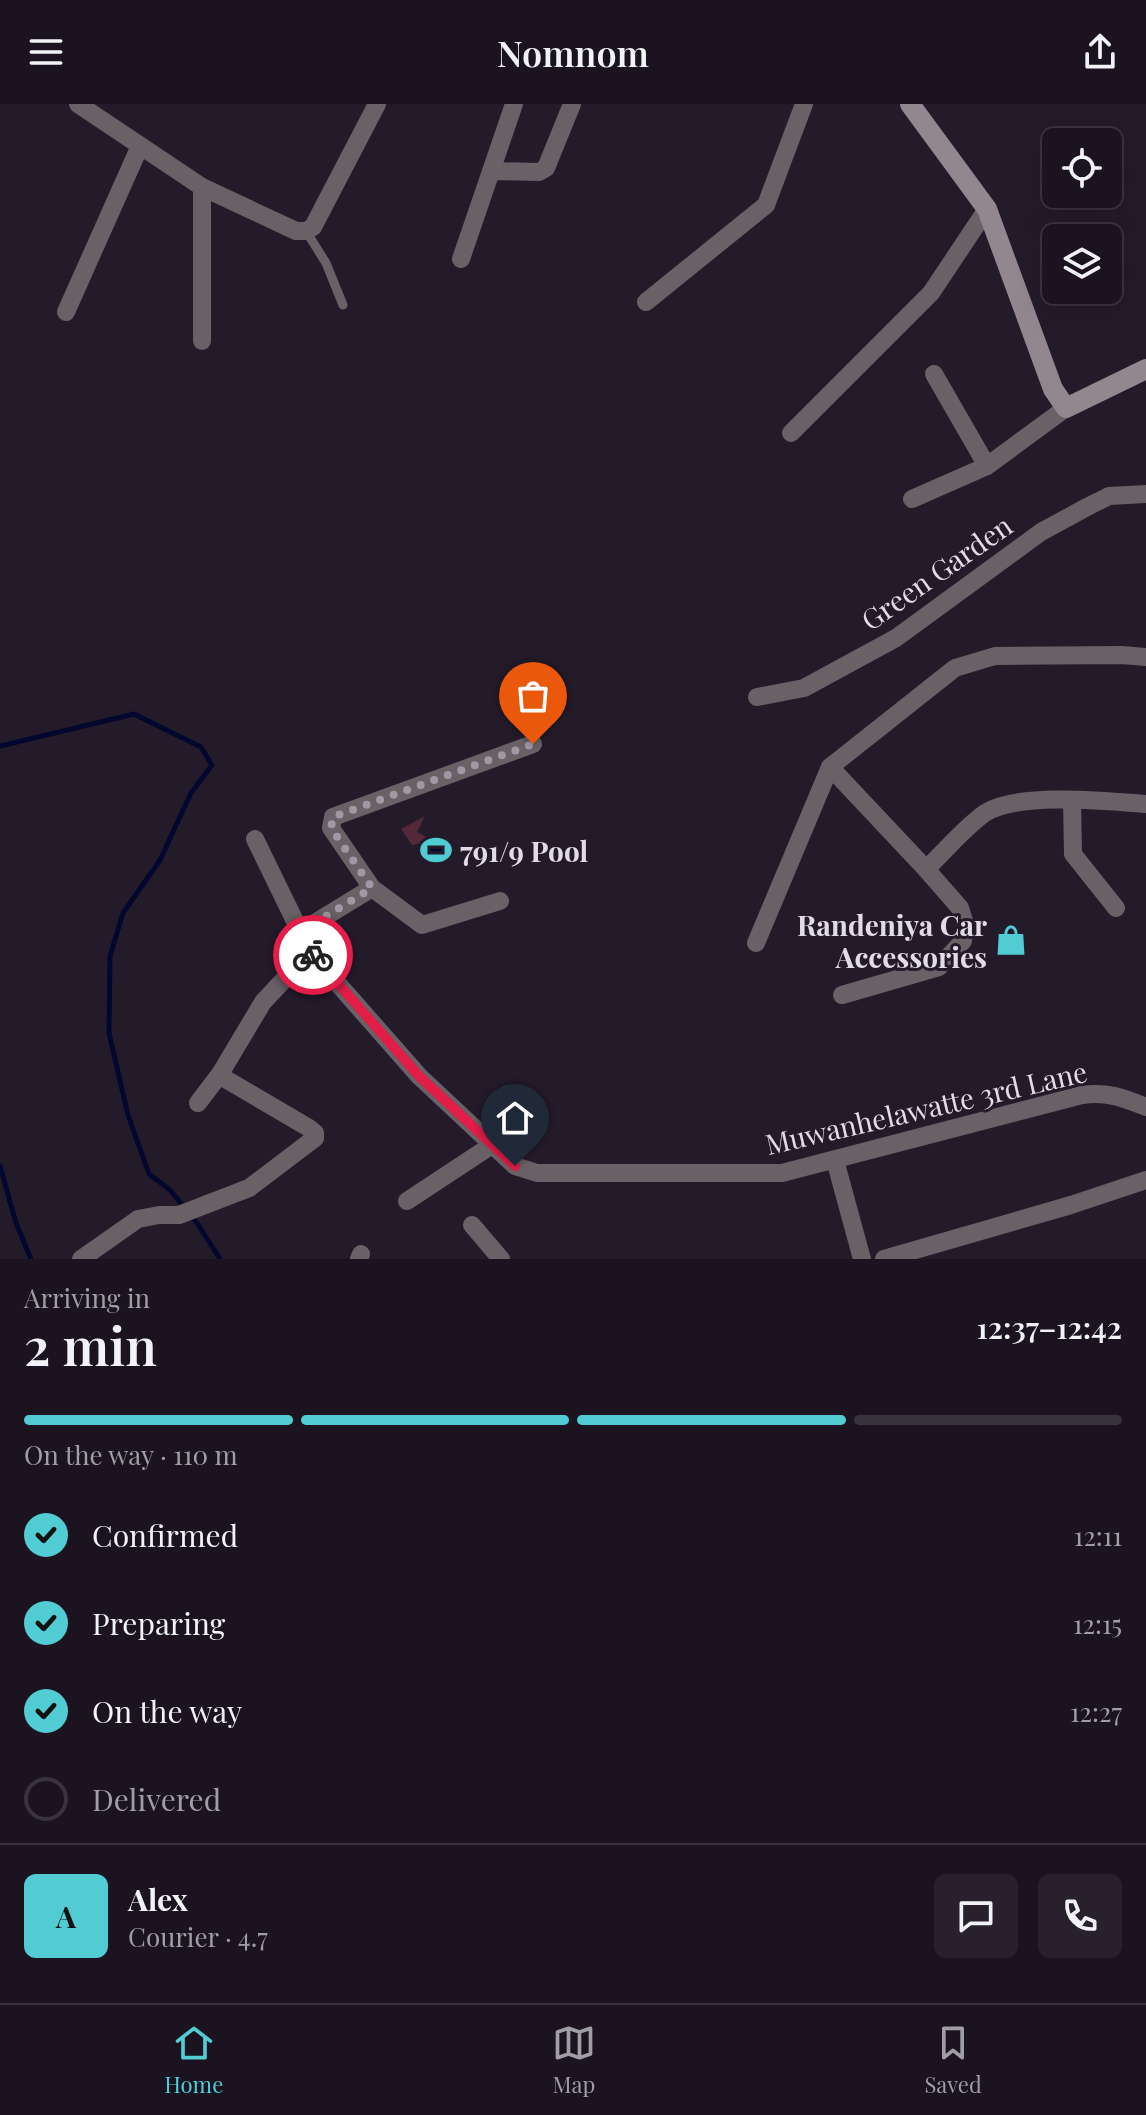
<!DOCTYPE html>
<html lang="en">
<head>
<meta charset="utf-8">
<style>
	body { margin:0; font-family:"Playfair Display",serif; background:#28212d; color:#f1f3f6; height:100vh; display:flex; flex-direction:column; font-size:30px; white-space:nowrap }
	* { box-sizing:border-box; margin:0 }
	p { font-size:26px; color:#a09ea5 }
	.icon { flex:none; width:44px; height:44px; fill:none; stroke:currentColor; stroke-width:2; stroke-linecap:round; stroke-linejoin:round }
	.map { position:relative; height:1155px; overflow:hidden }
	.sheet { display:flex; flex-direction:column; background:#1b1420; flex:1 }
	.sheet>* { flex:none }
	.buttons { position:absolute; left:1042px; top:24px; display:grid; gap:16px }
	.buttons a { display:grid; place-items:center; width:80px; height:80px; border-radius:12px; background:#1b1420; box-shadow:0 8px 32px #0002,0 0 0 2px #39333e; font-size:40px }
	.pin { position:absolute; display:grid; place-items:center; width:68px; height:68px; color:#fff; margin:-82px -34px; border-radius:50% 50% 50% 0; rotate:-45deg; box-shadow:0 0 8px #0007 }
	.pin .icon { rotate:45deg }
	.courier { position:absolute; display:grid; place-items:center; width:80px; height:80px; margin:-40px; border:6px solid #e11d48; border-radius:50%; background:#fff; color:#222; box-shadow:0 2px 10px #0007 }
	.head em { font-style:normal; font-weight:600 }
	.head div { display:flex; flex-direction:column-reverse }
	.head { display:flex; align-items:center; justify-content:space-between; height:136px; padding:0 24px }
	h1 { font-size:52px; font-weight:600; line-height:60px }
	.bar { display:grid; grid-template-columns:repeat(4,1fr); gap:12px 8px; align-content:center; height:96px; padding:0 24px }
	.bar i { height:10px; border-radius:6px; background:#39333e }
	.bar .selected { background:#51ccd3 }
	.bar p { grid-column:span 4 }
	.line { display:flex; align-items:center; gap:20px; padding:0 24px; border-top:2px solid #39333e }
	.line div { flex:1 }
	.round { display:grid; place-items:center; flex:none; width:84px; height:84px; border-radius:12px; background:#28212d }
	ol { padding:0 24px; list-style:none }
	li { display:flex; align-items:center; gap:24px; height:88px }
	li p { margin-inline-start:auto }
	li .icon { padding:8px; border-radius:50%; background:#51ccd3; color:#111; stroke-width:4 }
	li:last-child { color:#a09ea5 }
	li i { width:44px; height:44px; border:4px solid #39333e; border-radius:50% }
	header { display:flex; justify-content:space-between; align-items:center; height:104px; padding:0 24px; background:#1b1420; font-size:36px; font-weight:600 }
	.dock { display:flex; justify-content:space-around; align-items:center; height:112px; border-top:2px solid #39333e; background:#1b1420; font-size:22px; color:#a09ea5 }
	.dock a { display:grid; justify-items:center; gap:4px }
	.dock .selected { color:#51ccd3 }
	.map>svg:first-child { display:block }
	.green { fill:#532939 }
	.water { fill:#03072d }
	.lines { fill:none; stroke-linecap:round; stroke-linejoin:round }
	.stream { stroke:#03072d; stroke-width:5 }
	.lane { stroke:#686166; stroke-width:9 }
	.street { stroke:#686166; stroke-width:18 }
	.secondary { stroke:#92868f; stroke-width:20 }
	.done { stroke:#a098a4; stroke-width:8; stroke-dasharray:0 14.4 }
	.route { stroke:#e11d48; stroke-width:10 }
	.labels { text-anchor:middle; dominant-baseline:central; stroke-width:6; stroke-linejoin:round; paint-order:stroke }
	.street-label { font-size:28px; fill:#e2dce6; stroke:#241b2a }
	.poi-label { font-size:28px; font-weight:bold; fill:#e2dce6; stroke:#241b2a; text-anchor:start }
</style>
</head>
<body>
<header><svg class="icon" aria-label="menu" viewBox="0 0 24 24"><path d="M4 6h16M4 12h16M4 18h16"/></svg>Nomnom<svg class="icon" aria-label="share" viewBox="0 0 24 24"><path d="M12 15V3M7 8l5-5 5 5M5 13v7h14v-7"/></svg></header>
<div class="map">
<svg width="1146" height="1155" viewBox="0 0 1146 1155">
	<rect width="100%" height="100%" fill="#241b2a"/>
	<polygon class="green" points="425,712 417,728 431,735 428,738 412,741 401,725"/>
	<polygon class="water" points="450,735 454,748 423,758 418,744"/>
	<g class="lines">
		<g class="stream">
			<polyline points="0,642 134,610 201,643 212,661 191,689 160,756 123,809 110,852 109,929 128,1011 149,1070 170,1086 197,1119 220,1155"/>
			<polyline points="0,1062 16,1119 31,1155"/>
		</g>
		<polyline class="lane" points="306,127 326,159 343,201"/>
		<g class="street">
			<polyline points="78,0 202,83 296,127 306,127 313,123 377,0"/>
			<polyline points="491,67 539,68 546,64 572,0"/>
			<polyline points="461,155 514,0"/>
			<polyline points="646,198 766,101 804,0"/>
			<polyline points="66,208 140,42"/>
			<polyline points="202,237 202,83"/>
			<polyline points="934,270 987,362"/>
			<polyline points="791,329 931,189 987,105"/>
			<polyline points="912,395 987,362 1066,304"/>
			<polyline points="757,593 804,584 896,534 1041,428 1087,403 1109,392 1146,390"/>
			<path d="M830,663L926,765C945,747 964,724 985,709C1017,688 1107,697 1146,700"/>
			<polyline points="1072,696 1073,750 1116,804"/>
			<path d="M255,735L310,848L419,972L515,1062L537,1069H782L1082,991C1106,987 1124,994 1146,1003"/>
			<polyline points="372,784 422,821 500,797"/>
			<polyline points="300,828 372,784 331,724 333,713 533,640"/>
			<polyline points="756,839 830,663 955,564 995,552 1122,551 1146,553"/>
			<polyline points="842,891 939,863 963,837 965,820 960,804 926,765"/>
			<polyline points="198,999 220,970"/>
			<polyline points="835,1056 862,1155"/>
			<polyline points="407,1097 492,1041"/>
			<polyline points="472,1121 501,1155"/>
			<polyline points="81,1155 138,1115 159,1111 179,1111 249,1084 315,1034 315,1029 309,1024 222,973 220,970 263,898 310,848"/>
			<polyline points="359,1155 361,1150"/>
			<polyline points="884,1155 1071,1101 1146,1076"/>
		</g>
		<polyline class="secondary" points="910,0 987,105 1053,285 1066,304 1146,265"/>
	</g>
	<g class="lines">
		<polyline class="done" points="313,851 300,828 372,784 331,724 333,713 533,640"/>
		<polyline class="route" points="313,851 419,972 515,1062"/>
	</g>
	<defs>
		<symbol id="stadium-bare" viewBox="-9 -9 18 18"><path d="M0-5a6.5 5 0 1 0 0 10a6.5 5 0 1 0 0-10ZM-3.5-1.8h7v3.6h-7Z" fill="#51ccd3" stroke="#241b2a" stroke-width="2.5" paint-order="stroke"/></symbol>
		<symbol id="shop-bare" viewBox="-9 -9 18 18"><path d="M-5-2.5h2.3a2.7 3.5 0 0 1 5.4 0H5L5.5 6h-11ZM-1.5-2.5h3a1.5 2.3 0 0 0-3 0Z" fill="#51ccd3" stroke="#241b2a" stroke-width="2.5" paint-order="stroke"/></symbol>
	</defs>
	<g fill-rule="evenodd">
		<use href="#stadium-bare" x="414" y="724" width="44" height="44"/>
		<use href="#shop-bare" x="989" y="814" width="44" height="44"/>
	</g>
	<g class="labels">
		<g class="street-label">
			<text transform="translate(936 468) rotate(-35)">Green Garden</text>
			<text transform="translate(926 1003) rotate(-13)">Muwanhelawatte 3rd Lane</text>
		</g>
		<g class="poi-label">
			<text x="460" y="746">791/9 Pool</text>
			<text x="987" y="820" text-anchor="end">Randeniya Car<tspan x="987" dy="32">Accessories</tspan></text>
		</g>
	</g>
</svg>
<div class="buttons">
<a><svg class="icon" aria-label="locate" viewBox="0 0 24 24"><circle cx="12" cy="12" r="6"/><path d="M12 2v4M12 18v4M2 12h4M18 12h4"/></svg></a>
<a><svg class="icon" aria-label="layers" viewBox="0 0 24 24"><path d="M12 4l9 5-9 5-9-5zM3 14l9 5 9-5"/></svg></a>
</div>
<div class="pin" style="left:533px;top:640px;background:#ea580c"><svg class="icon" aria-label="bag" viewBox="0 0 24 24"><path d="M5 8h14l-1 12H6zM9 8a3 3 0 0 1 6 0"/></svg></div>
<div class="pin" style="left:515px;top:1062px;background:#1f2937"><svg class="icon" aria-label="home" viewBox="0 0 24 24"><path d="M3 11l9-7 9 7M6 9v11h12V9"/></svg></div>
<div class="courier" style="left:313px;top:851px"><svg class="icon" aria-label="bike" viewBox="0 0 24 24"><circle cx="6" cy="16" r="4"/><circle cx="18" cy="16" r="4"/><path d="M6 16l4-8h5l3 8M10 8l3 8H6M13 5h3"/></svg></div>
</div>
<section class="sheet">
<div class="head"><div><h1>2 min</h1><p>Arriving in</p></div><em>12:37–12:42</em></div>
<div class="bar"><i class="selected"></i><i class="selected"></i><i class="selected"></i><i></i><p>On the way · 110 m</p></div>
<ol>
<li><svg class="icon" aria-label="check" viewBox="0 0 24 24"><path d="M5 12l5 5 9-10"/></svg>Confirmed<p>12:11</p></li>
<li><svg class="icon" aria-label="check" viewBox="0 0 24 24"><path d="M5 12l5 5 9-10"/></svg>Preparing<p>12:15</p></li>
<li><svg class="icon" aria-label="check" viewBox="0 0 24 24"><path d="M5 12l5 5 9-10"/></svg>On the way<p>12:27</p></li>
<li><i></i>Delivered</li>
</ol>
<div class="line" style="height:144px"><b class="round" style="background:#51ccd3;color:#111">A</b><div><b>Alex</b><p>Courier · 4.7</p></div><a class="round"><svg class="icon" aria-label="chat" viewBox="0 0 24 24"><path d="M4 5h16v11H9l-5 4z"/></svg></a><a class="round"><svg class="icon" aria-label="phone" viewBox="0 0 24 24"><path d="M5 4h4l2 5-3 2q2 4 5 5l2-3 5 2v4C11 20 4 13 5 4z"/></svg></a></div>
</section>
<nav class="dock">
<a class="selected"><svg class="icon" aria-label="home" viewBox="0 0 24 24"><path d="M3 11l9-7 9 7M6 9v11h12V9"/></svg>Home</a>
<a><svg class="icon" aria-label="map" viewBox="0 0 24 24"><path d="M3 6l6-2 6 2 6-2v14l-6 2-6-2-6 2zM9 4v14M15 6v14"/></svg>Map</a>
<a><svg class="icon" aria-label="saved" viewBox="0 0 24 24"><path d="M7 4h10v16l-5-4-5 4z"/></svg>Saved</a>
</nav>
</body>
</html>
